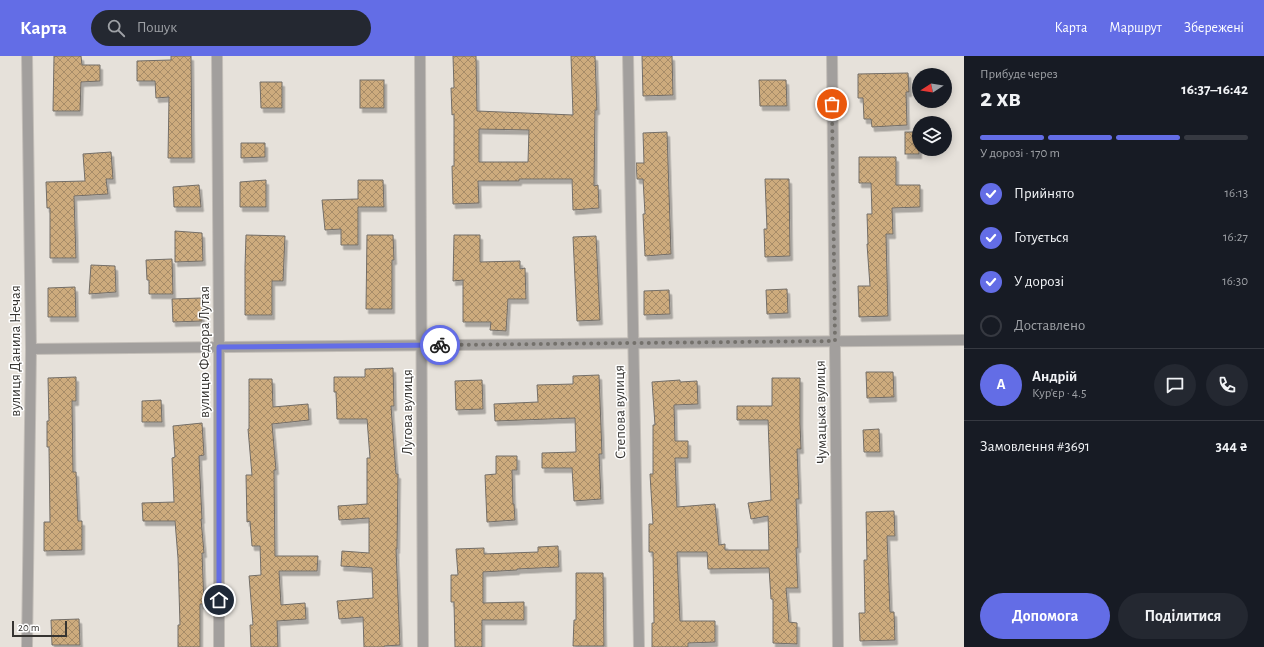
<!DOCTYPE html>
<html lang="uk">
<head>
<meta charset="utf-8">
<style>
	body { margin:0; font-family:"Alegreya Sans",sans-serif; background:#242831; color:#f1f3f6; height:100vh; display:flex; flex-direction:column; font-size:15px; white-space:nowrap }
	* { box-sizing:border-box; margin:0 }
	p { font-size:13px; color:#9ea1a6 }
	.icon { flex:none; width:22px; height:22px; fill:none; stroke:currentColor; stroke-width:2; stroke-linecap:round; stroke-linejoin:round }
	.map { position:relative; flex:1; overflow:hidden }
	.drawer { display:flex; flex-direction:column; background:#171b24; width:300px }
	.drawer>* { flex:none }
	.needle { width:26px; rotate:258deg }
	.buttons { position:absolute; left:912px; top:12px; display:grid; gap:8px }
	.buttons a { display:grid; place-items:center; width:40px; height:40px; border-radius:50%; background:#171b24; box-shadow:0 2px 10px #0003; font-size:20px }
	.scale { position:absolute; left:12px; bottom:10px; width:55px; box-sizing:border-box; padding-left:4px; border:2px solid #363431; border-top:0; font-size:11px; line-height:14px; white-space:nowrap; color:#363431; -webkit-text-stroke:3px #fff; paint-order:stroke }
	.pin { position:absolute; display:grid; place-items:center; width:34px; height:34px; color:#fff; margin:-17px; border:2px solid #fff; border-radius:50%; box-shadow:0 1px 4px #0007 }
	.courier { position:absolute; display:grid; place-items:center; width:40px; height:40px; margin:-20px; border:3px solid #636de6; border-radius:50%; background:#fff; color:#222; box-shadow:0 1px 5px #0007 }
	.overview em { font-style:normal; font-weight:700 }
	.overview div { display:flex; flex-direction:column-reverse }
	.overview { display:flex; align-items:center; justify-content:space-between; height:68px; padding:0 16px }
	h1 { font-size:26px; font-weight:700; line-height:30px }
	.bar { display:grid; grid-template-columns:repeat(4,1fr); gap:6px 4px; align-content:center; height:48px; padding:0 16px }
	.bar i { height:5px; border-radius:3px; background:#363941 }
	.bar .on { background:#636de6 }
	.bar p { grid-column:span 4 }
	.line { display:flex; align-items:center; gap:10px; padding:0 16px; border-top:1px solid #363941 }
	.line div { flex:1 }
	.round { display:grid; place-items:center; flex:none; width:42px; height:42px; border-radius:21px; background:#242831 }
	ol { padding:0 16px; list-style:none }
	li { display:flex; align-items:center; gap:12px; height:44px }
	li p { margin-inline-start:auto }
	li .icon { padding:4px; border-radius:50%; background:#636de6; color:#fff; stroke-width:4 }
	li:last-child { color:#9ea1a6 }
	li i { width:22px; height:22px; border:2px solid #363941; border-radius:50% }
	.cta { display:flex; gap:8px; margin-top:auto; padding:8px 16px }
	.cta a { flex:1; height:46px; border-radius:24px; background:#636de6; color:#fff; font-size:16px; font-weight:700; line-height:46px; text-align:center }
	.cta a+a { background:#242831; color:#f1f3f6 }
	header { display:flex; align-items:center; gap:24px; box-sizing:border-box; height:56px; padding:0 20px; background:#636de6; color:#fff }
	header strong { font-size:19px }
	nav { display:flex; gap:22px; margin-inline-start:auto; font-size:14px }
	.search { width:280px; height:36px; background:#242831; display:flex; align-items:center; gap:10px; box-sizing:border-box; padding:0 14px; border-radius:22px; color:#9ea1a6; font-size:15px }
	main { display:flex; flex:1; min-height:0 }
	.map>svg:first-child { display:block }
	.building { fill:url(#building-cross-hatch); stroke:#736e68; fill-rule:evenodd; filter:url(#shadow) }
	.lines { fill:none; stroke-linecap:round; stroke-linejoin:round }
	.minor-casing { stroke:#c3beb8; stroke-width:12 }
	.minor { stroke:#a29f9d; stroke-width:10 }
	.done { stroke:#74716c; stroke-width:4; stroke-dasharray:0 7.2 }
	.route { stroke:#636de6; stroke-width:5 }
	.labels { text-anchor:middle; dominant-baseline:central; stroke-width:3; stroke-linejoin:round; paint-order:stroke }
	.street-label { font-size:15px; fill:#363431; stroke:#fff }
</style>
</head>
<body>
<header>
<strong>Карта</strong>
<div class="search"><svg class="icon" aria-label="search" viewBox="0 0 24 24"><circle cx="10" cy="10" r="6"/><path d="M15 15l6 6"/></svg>Пошук</div>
<nav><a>Карта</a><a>Маршрут</a><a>Збережені</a></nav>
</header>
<main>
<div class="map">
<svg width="964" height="591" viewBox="0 0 964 591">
	<defs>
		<pattern id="building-cross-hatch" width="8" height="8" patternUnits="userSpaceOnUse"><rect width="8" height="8" fill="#cdab7d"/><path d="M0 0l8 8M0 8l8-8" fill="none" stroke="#a78c67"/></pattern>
		<filter id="shadow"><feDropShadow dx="2.5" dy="4.5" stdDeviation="0" flood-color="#0004"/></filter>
	</defs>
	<rect width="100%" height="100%" fill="#e6e1da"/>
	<g class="building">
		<polygon points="54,0 81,0 82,9 100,9 100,25 81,26 80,55 53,55"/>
		<polygon points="171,0 191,0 192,102 168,102 169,41 156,42 155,25 137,25 137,5 171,4"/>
		<path d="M453,0H476L477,55L573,59L571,0H595L597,54H595L594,130L598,129L599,152L573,154L572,123H519V125H478L479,147L453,148L452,110H454V58L452,59L451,32H454ZM479,73L529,74L528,106H479Z"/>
		<polygon points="642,0 672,0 673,39 643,40"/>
		<polygon points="908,17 909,36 906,36 907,69 872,71 871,63 864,63 863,42 858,42 858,18"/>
		<rect x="360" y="24" width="24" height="28"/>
		<polygon points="759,24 786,24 787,50 760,50"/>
		<polygon points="260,26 282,26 282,52 261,52"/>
		<polygon points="667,76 671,198 645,200 643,158 645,158 643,123 637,123 636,107 644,107 643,77"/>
		<rect x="905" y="76" width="14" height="22"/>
		<polygon points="241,87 265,87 265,101 241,102"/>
		<polygon points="111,96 113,123 106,123 108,138 74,140 76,202 50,202 50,152 47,152 46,126 85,125 83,98"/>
		<polygon points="859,101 896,101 896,129 920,129 920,151 892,152 893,178 886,178 888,260 859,261 858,230 870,230 867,188 868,188 867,158 872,158 871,127 859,127"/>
		<polygon points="765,123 789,123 790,200 765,201 764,173 767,173"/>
		<polygon points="266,124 266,151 240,151 240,126"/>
		<polygon points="358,124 383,124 384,151 358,151 358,189 341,189 341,173 325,174 322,144 358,143"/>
		<polygon points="199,129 201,151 174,151 173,131"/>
		<polygon points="175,175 202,177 203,205 175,206"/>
		<polygon points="246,179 285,180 283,225 272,225 272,259 245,259 245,211"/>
		<polygon points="367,179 393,179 394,204 392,204 392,253 366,253"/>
		<polygon points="454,179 480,179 480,206 520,205 520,213 525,212 526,243 508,243 506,275 490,274 491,266 463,266 463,224 453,225"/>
		<polygon points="596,180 600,264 577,265 573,181"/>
		<polygon points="172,203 173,238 149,238 149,224 147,224 146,204"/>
		<polygon points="91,209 115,210 116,236 89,238"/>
		<polygon points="75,231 76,261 48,261 48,232"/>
		<polygon points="787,233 788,257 767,258 766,234"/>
		<polygon points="669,234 670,258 644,259 644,235"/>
		<polygon points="201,242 202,265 173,266 172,243"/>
		<polygon points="393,312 394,350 391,350 396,418 398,418 397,493 396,493 400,589 384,590 384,591 364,591 363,561 339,563 337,545 373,542 372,512 341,510 342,495 369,497 369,462 339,464 338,450 367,448 367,402 370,402 367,363 337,363 336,336 334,336 334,321 365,321 365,313"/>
		<polygon points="866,316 893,316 894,341 867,342"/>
		<polygon points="599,319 602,398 599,398 601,443 574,445 572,412 542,412 542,397 576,396 575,362 495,365 494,348 538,346 537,329 573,328 573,320"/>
		<polygon points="76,321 76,345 72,345 73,416 76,416 78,465 82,465 82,494 44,495 44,466 50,466 49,391 47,391 47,365 49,365 48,322"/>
		<polygon points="772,322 800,322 800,368 801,393 797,393 799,443 796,443 798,492 796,492 798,532 786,532 789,566 797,567 797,588 773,587 773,543 771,543 769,512 708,513 707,496 677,496 680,565 715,565 715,586 688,587 688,591 652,591 652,567 654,567 653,496 649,496 649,468 653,468 650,418 653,418 653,369 655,369 652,326 680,324 680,326 697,325 698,348 674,349 675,385 688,385 688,402 675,402 677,451 715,448 719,489 725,488 725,494 769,494 768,460 751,463 748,447 771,444 768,364 737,364 737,350 772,350"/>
		<polygon points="249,323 272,323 273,351 308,348 309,364 272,368 276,414 274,414 275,500 318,500 317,515 279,515 281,549 305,547 306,563 277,565 278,591 251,591 250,569 253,569 249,520 261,519 260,490 252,490 250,465 247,466 246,419 252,419 248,373 249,373"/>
		<polygon points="482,324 483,353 456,354 455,325"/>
		<polygon points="161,344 162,366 142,366 142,345"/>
		<polygon points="202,367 204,399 199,400 202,463 201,463 204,497 202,497 204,548 200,548 200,591 178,591 178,569 180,569 178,502 175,465 143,465 142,447 174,446 172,402 175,401 173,370"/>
		<polygon points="879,373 880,396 864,396 863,374"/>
		<polygon points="496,400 517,400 517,414 512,414 513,448 514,448 515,464 487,466 485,419 496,418"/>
		<polygon points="894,455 895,480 887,480 890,556 894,556 895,584 860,585 859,557 865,557 864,504 867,504 866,456"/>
		<polygon points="558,490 559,511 517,513 517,514 483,516 483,547 524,546 524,564 482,564 482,591 455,591 454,546 451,546 451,519 458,519 456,493 484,492 484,498 538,496 538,491"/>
		<polygon points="576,517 603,517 604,590 573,590 574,564 576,564"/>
		<polygon points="79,563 80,589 52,589 51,564"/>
	</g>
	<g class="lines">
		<defs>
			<g id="minor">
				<polyline points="217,0 219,291 219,591"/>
				<polyline points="420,0 423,591"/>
				<polyline points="628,0 639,591"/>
				<polyline points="832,0 838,591"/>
				<polyline points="31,293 964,284"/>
				<polyline points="27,591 31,293 27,0"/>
			</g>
		</defs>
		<use href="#minor" class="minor-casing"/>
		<use href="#minor" class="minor"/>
	</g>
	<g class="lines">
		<polyline class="done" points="440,289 835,285 832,48"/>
		<polyline class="route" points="219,544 219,291 440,289"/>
	</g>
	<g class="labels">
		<g class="street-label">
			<text transform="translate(15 295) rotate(-90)">вулиця Данила Нечая</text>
			<text transform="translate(204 296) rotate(-90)">вулицю Федора Лутая</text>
			<text transform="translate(407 356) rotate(-90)">Лугова вулиця</text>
			<text transform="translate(620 356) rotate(-91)">Степова вулиця</text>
			<text transform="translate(821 356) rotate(-91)">Чумацька вулиця</text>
		</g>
	</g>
</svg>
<div class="buttons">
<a><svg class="needle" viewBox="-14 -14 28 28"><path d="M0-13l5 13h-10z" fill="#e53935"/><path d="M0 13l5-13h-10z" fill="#9ea1a6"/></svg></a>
<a><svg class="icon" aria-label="layers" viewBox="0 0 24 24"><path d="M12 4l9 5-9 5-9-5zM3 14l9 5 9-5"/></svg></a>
</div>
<div class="scale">20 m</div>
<div class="pin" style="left:832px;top:48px;background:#ea580c"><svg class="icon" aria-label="bag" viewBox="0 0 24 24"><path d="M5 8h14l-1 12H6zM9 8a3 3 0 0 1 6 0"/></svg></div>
<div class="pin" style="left:219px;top:544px;background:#1f2937"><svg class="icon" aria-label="home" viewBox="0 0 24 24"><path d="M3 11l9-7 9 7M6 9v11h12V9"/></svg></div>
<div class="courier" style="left:440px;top:289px"><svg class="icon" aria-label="bike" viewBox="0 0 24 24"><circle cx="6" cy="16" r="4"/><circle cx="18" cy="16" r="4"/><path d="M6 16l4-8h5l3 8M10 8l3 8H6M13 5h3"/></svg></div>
</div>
<section class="drawer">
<div class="overview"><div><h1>2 хв</h1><p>Прибуде через</p></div><em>16:37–16:42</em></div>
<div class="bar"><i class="on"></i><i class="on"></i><i class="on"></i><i></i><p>У дорозі · 170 m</p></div>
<ol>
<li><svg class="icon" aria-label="check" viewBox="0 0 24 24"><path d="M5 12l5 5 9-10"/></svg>Прийнято<p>16:13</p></li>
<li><svg class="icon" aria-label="check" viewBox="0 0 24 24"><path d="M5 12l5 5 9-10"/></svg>Готується<p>16:27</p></li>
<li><svg class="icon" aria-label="check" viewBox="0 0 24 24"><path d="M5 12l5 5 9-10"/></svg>У дорозі<p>16:30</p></li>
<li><i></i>Доставлено</li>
</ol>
<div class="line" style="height:72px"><b class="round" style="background:#636de6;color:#fff">А</b><div><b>Андрій</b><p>Кур’єр · 4.5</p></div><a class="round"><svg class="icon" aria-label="chat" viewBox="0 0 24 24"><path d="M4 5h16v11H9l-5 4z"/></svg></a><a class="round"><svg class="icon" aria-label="phone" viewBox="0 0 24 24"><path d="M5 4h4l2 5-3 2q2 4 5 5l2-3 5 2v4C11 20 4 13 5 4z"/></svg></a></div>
<div class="line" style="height:52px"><div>Замовлення #3691</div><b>344 ₴</b></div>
<div class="cta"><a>Допомога</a><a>Поділитися</a></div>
</section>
</main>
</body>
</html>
